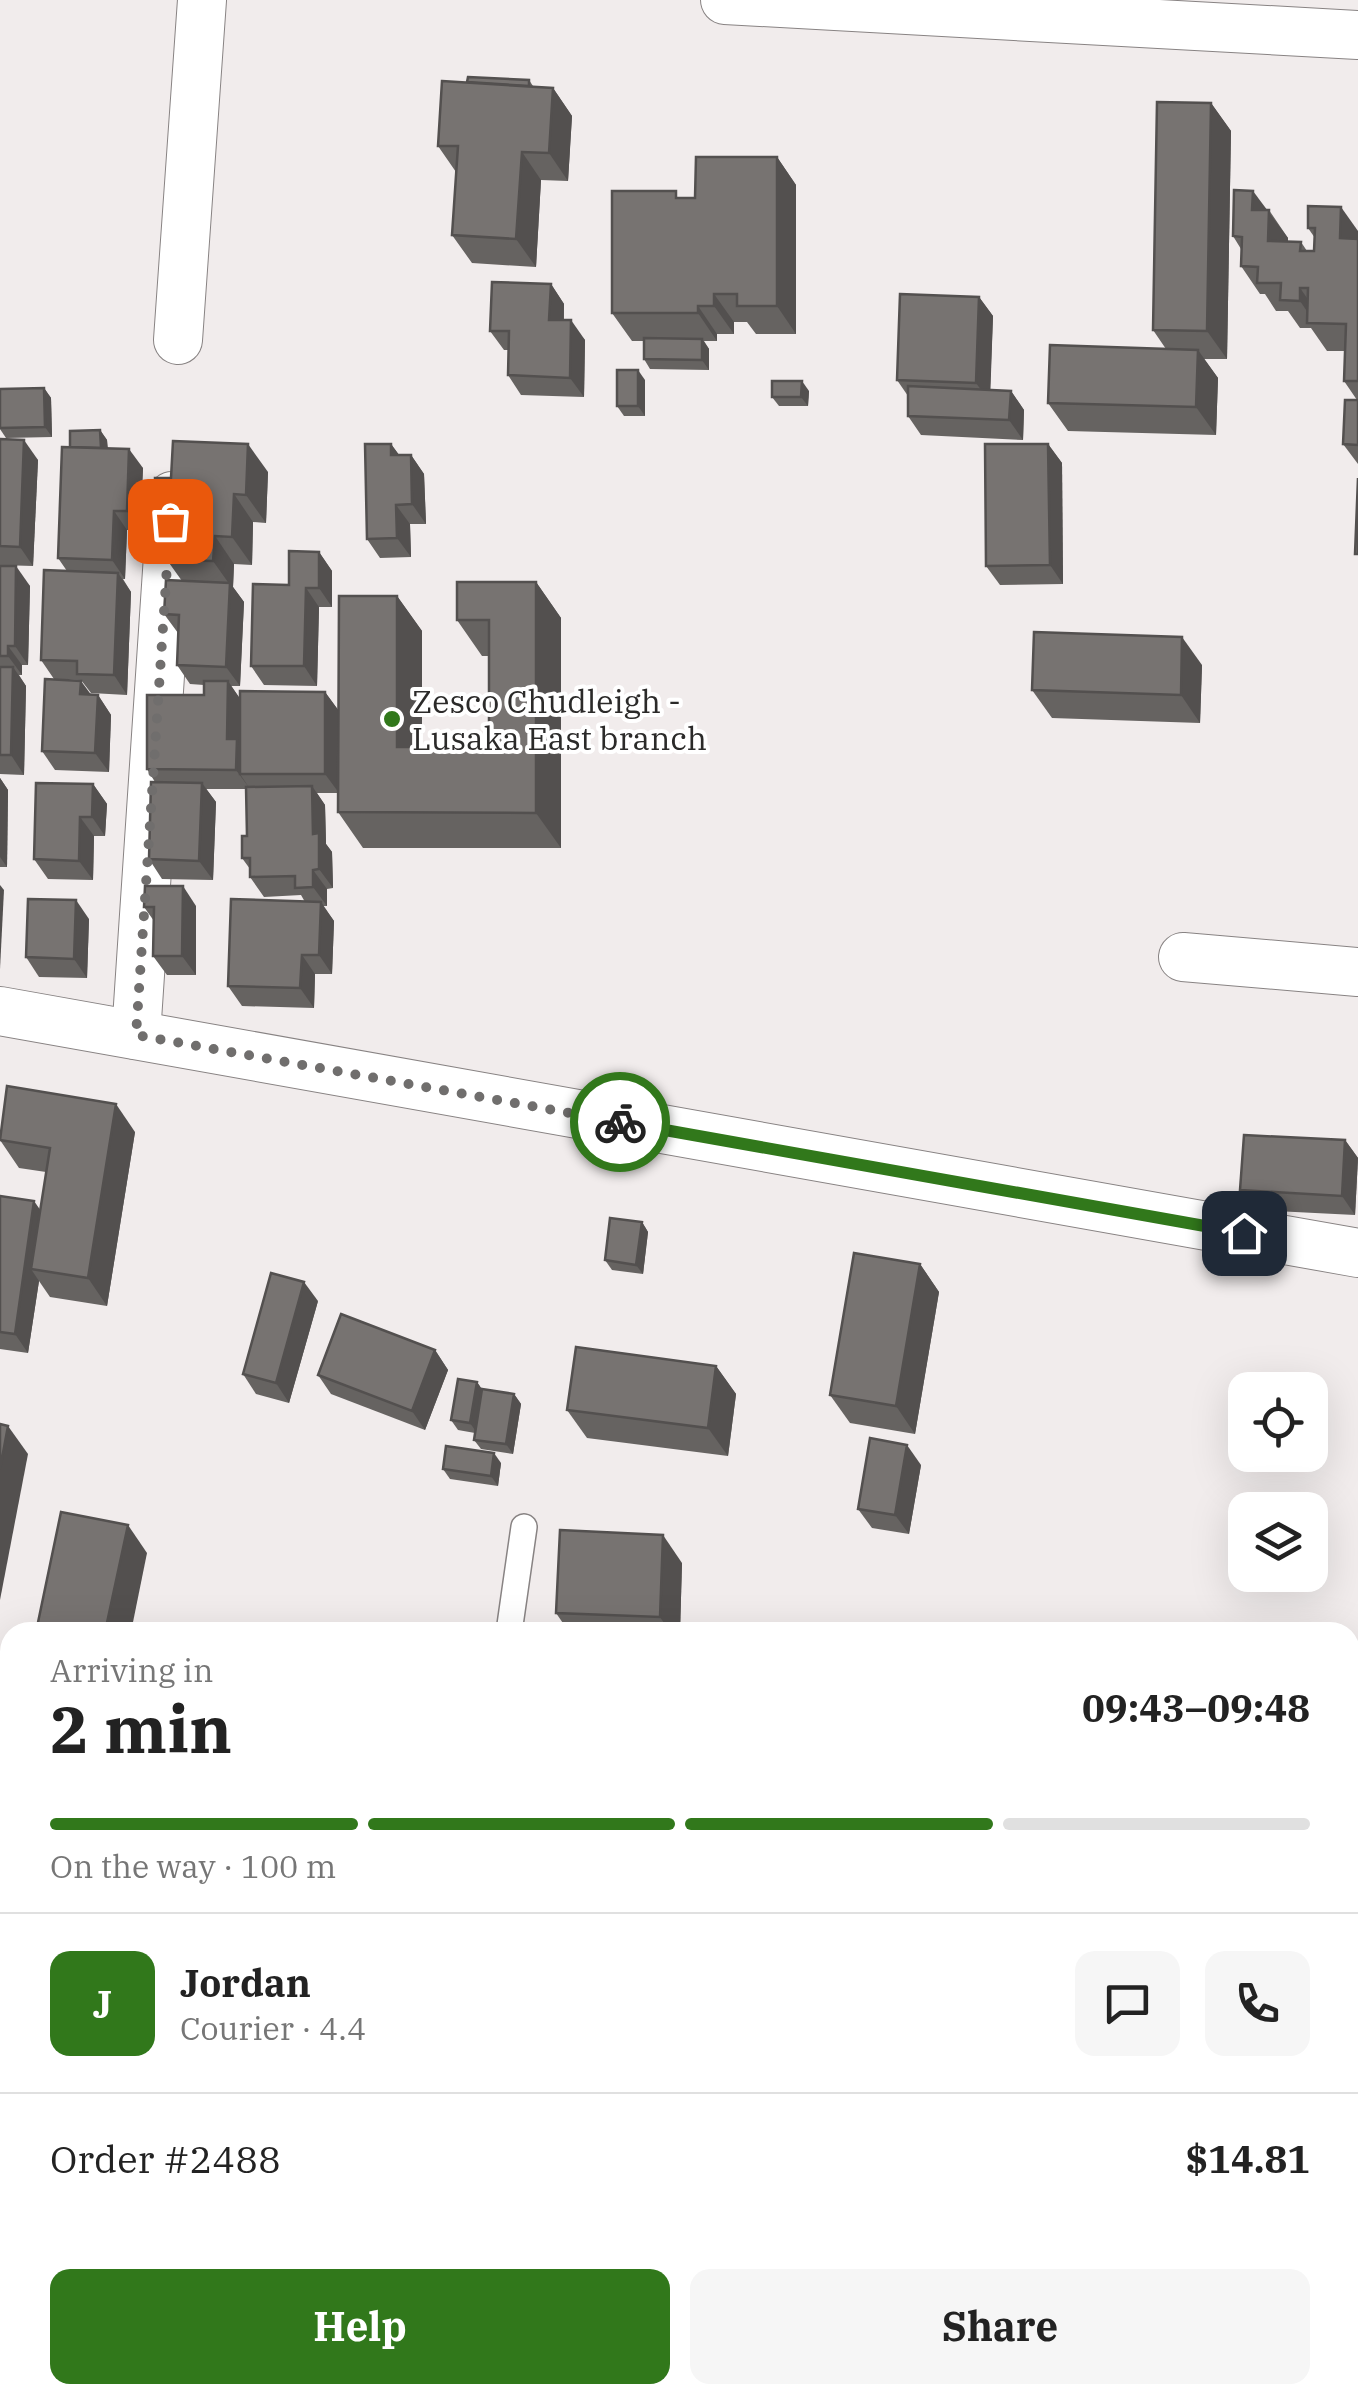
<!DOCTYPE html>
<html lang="en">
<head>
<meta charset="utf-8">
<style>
	body { margin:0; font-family:"IBM Plex Serif",serif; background:#f6f6f6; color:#222; height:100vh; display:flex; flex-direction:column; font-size:38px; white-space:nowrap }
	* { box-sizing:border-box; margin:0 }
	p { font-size:32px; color:#767676 }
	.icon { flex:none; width:55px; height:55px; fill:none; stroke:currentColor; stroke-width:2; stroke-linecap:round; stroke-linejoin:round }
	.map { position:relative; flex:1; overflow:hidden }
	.sheet { position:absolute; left:0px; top:1622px; width:1360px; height:782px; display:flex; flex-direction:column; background:#fff; border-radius:30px 30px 0 0; box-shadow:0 10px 40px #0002 }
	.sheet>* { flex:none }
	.tools { position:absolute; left:1228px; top:1372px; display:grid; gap:20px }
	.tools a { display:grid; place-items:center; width:100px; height:100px; border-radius:20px; background:#fff; box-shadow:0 10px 40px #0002; font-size:50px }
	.pin { position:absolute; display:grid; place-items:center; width:85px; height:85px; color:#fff; margin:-42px; border-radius:20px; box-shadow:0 5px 15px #0006 }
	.courier { position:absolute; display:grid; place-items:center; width:100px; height:100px; margin:-50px; border:8px solid #31781b; border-radius:50%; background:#fff; color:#222; box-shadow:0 2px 12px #0007 }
	.overview em { font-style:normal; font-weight:700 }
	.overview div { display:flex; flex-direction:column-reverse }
	.overview { display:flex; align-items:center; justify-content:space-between; height:170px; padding:0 50px }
	h1 { font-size:65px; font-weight:700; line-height:75px }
	.bar { display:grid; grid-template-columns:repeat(4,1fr); gap:15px 10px; align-content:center; height:120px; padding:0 50px }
	.bar i { height:12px; border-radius:8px; background:#e0e0e0 }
	.bar .active { background:#31781b }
	.bar p { grid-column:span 4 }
	.line { display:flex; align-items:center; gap:25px; padding:0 50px; border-top:2px solid #e0e0e0 }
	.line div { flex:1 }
	.round { display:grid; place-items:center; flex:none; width:105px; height:105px; border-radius:20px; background:#f6f6f6 }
	.action { display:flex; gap:20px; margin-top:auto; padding:20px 50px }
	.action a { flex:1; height:115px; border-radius:20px; background:#31781b; color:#fff; font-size:40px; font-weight:700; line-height:115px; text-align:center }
	.action a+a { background:#f6f6f6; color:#222 }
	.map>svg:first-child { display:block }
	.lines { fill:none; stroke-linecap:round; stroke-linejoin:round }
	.stream { stroke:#a38ba0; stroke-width:12 }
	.lane-casing { stroke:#888383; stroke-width:28 }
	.street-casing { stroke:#888383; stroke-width:50 }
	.lane { stroke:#fff; stroke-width:25 }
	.street { stroke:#fff; stroke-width:48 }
	.wall { fill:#666361 }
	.shaded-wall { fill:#53504f }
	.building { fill:#777371; stroke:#53504f; stroke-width:2.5 }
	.done { stroke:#706e6d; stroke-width:10; stroke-dasharray:0 18 }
	.route { stroke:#31781b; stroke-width:12 }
	.poi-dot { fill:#31781b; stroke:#fff; stroke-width:4 }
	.labels { text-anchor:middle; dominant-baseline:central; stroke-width:8; stroke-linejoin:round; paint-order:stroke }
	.poi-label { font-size:32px; fill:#2b2a29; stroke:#fff; text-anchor:start }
</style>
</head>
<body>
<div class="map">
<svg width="1358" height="2404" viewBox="0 0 1358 2404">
	<rect width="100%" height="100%" fill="#f1ecec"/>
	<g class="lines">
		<g class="stream">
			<polyline points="0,2068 10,2081"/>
			<polyline points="194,2395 198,2404"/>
		</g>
		<defs>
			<polyline id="lane" points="509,1632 524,1527"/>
			<g id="street">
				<polyline points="725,0 1358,35"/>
				<polyline points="178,340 202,0"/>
				<polyline points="1183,957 1358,972"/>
				<polyline points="0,1011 1358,1253"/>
				<polyline points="136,1035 172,496"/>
				<polyline points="0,1704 10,1707"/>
				<polyline points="942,2395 948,2404"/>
			</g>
		</defs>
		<use href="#lane" class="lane-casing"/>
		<use href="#street" class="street-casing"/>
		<use href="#lane" class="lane"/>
		<use href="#street" class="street"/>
	</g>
	<g class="wall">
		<polygon points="529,80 533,86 553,88 572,116 568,181 541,180 536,267 472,263 452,235 456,172 438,146 467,82"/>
		<polygon points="1211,103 1231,131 1227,359 1204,359 1218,378 1216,435 1068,431 1048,403 1166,349 1153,330"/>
		<polygon points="777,157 796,185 796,334 756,334 747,322 734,322 734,334 717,334 717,341 704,341 709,349 709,370 650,369 644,359 644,341 632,341 612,313 680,198 695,198"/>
		<polygon points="1266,210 1269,210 1288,238 1288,241 1301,242 1307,251 1314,251 1315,238 1308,228 1358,231 1358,464 1343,444 1357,400 1344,381 1345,351 1327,351 1311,328 1300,328 1288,311 1276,311 1265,294 1260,294 1241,266 1241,249 1233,236"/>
		<polygon points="551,284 564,304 564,320 585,340 584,397 521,395 508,375 509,350 504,350 490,331"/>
		<polygon points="979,297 993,316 990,390 1011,391 1024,410 1023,440 921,435 908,416 908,396 897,380"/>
		<polygon points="645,380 645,416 624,416 617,406"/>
		<polygon points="44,388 51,398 52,437 6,438 0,429 0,389"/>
		<polygon points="809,391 808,406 779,406 772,397"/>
		<polygon points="100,430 107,440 108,449 143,468 140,530 127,530 125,579 123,579 131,592 127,695 91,693 81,680 54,679 41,660 67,571 58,558 70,447"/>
		<polygon points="0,439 38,460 33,566 0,565"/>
		<polygon points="391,444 399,455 411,455 424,474 426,524 410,524 411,557 380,558 367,539"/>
		<polygon points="1048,444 1062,463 1063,584 1000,585 986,566"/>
		<polygon points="268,472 266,523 253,522 252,565 234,564 233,587 244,602 240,686 231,686 240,699 325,692 338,710 397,596 422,631 422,747 489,747 489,656 482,656 457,620 536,582 561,618 561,848 363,848 338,812 338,793 317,793 325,805 326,844 332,852 333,888 327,889 327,906 323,906 334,921 332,974 315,974 314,1008 242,1006 228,986 305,902 301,895 264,897 250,877 250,869 242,858 247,836 246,789 206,789 216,802 213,880 162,879 149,859 155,782 147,769 204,695 204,685 190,684 177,665 178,633 164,614 182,581 167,560 169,529 155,510 171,478"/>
		<polygon points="319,552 332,571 332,607 319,607 317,686 264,685 251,666 289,585"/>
		<polygon points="0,566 30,586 28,665 22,665 22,675 19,675 26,686 24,775 0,774"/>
		<polygon points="1202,665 1200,723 1052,718 1032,690"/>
		<polygon points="98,695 111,715 109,772 55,770 42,751"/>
		<polygon points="0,778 8,790 7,867 0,867"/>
		<polygon points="93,784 107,804 105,836 94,836 93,880 48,879 34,859"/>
		<polygon points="196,906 196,975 167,975 153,956 154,921 144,907"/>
		<polygon points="89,919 87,978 39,977 26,957"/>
		<polygon points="135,1132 107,1306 50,1297 39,1281 28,1353 0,1349 0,1196 40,1210 46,1172 19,1168 0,1140"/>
		<polygon points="1345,1140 1358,1158 1355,1215 1254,1210 1240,1190"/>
		<polygon points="642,1222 648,1232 643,1274 612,1270 605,1260"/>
		<polygon points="920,1264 939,1292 915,1434 850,1423 830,1395"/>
		<polygon points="318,1301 289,1403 256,1394 243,1374"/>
		<polygon points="435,1350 448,1370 425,1430 331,1394 318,1375"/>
		<polygon points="716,1366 736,1394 728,1456 587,1438 567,1410"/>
		<polygon points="477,1382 482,1390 514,1394 521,1404 513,1454 481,1449 474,1440 475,1433 458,1430 451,1420"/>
		<polygon points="501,1463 498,1486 450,1479 443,1469"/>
		<polygon points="921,1465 909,1534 872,1528 858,1509"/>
		<polygon points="682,1563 680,1632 569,1632 556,1613"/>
		<polygon points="1350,2236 1358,2236 1358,2359 1350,2347"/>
		<polygon points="0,2272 10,2287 10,2323 0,2331"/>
	</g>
	<g class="shaded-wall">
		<polygon points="553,88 572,116 568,181 549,153"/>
		<polygon points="1211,103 1231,131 1227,359 1207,331"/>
		<polygon points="522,152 541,180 536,267 516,239"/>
		<polygon points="777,157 796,185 796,334 777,306"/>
		<polygon points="1253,191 1288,238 1287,269 1268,241 1252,210"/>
		<polygon points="1341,207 1358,231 1358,263 1340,238"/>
		<polygon points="551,284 564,304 563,339 549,320"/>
		<polygon points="1300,288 1319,315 1315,323 1300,301"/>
		<polygon points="714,294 734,322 734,334 714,306"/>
		<polygon points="979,297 993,316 990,402 976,383"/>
		<polygon points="698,306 717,334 717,341 698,313"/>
		<polygon points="571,320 585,340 584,397 570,378"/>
		<polygon points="702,339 709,349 709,370 702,360"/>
		<polygon points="1198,350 1218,378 1216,435 1196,407"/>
		<polygon points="638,370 645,380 645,416 638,406"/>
		<polygon points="802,381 809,391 808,406 801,397"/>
		<polygon points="44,388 51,398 52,437 45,427"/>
		<polygon points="1011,391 1024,410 1023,440 1009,420"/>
		<polygon points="100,430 107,440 108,460 101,450"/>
		<polygon points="24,440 38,460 33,566 20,547"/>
		<polygon points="248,444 268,472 266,523 246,495"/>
		<polygon points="391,444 405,463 391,455"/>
		<polygon points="1048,444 1062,463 1063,584 1050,565"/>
		<polygon points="129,449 143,468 140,530 127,511"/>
		<polygon points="411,455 424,474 426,524 412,504"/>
		<polygon points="234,494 253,522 252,565 232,537"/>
		<polygon points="396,505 410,524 411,557 397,538"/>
		<polygon points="114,511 127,530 125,579 112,560"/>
		<polygon points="215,536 234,564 233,587 244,602 240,686 226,667 230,585 213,561"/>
		<polygon points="319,552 332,571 332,607 319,588"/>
		<polygon points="16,566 30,586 28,665 15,646"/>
		<polygon points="118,573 131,592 127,695 114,675"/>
		<polygon points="536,582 561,618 561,848 536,813"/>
		<polygon points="306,588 319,607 317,686 304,666"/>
		<polygon points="397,596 422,631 422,782 397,747"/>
		<polygon points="1182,637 1202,665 1200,723 1181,695"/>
		<polygon points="8,646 22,665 22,675 8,656"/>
		<polygon points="13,667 26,686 24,775 11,755"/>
		<polygon points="81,681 95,700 80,694"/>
		<polygon points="228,681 241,700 240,774 250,789 236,770 227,739"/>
		<polygon points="325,692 339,711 339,793 325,774"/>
		<polygon points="98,695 111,715 109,772 95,753"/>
		<polygon points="0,778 8,790 7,867 0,857"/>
		<polygon points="202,783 216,802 213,880 199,861"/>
		<polygon points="93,784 107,804 105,836 92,817"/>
		<polygon points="312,786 325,805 326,844 332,852 333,888 319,869 313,834"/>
		<polygon points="80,817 94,836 93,880 79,861"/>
		<polygon points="313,870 327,889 327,906 313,887"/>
		<polygon points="0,885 4,890 0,969"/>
		<polygon points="183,886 196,906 196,975 182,956"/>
		<polygon points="76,900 89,919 87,978 74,959"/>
		<polygon points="321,902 334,921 332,974 319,955"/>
		<polygon points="302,955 315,974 314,1008 300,988"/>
		<polygon points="116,1104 135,1132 107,1306 88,1278"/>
		<polygon points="1345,1140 1358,1158 1355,1215 1342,1196"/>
		<polygon points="34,1201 48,1221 31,1269 39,1281 28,1353 15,1334"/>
		<polygon points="642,1222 648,1232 643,1274 636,1265"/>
		<polygon points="920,1264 939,1292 915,1434 896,1406"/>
		<polygon points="304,1282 318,1301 289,1403 276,1383"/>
		<polygon points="435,1350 448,1370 425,1430 412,1411"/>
		<polygon points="716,1366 736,1394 728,1456 708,1428"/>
		<polygon points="477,1382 484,1392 477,1433 470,1423"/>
		<polygon points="514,1394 521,1404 513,1454 506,1444"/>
		<polygon points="8,1426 28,1454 0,1600 0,1469"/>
		<polygon points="907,1445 921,1465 909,1534 895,1515"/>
		<polygon points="494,1453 501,1463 498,1486 491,1476"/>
		<polygon points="128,1525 147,1553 131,1632 105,1632"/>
		<polygon points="663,1535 682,1563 680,1632 670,1632 660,1617"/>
		<polygon points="0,2272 10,2287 10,2322 0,2308"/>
	</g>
	<g class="building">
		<polygon points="468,77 529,80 529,86 467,82"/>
		<polygon points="442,81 553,88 549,153 522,152 516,239 452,235 458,146 438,146"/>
		<polygon points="1157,102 1211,103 1207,331 1153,330"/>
		<polygon points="696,157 777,157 777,306 737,306 737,294 714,294 714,306 698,306 698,313 612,313 612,191 676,191 676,198 695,198"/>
		<polygon points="1234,190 1253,191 1252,210 1269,210 1268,241 1301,242 1300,251 1314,251 1315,228 1308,228 1308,206 1341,207 1340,238 1358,239 1358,381 1344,381 1346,324 1307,323 1308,288 1300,288 1300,301 1280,300 1281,283 1257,283 1258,267 1241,266 1242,237 1233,236"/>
		<polygon points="492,282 551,284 549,320 571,320 570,378 508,375 509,331 490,331"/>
		<polygon points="900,294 979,297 976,383 897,380"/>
		<polygon points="644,338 702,339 702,360 644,359"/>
		<polygon points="1050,345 1198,350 1196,407 1048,403"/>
		<rect x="617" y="370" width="21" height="36"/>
		<polygon points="772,381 802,381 801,397 772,397"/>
		<polygon points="908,386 1011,391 1009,420 908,416"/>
		<polygon points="44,388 45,427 0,428 0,389"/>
		<polygon points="1345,400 1358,400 1358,445 1343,444"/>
		<polygon points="100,430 101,448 70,447 70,431"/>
		<polygon points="0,439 24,440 20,547 0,546"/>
		<polygon points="173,441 248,444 246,495 234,494 232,537 215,536 213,561 167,560 169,510 155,510 155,478 171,478"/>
		<polygon points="365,444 391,444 391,455 411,455 412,504 396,505 397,538 367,539"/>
		<polygon points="985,444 1048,444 1050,565 986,566"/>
		<polygon points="62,447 129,449 127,511 114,511 112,560 58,558"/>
		<polygon points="1358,478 1358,554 1355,554"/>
		<polygon points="289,551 319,552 319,588 306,588 304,666 251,666 253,584 289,585"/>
		<polygon points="0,566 16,566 15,646 8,646 8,656 0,656"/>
		<polygon points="44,570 118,573 114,675 77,674 77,661 41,660"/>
		<polygon points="166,580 230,583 226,667 177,665 179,615 164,614"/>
		<polygon points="457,582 536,582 536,813 338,812 339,596 397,596 397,747 489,747 489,620 457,620"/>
		<polygon points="1034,632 1182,637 1181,695 1032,690"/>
		<polygon points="0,667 13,667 11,755 0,755"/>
		<polygon points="45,679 81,681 80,694 98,695 95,753 42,751"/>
		<polygon points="204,681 228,681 227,739 237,739 236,770 147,769 147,695 204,695"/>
		<polygon points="240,691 325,692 325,774 240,774"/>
		<polygon points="151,782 202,783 199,861 149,859"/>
		<polygon points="36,783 93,784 92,817 80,817 79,861 34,859"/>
		<polygon points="312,786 313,834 319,833 319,869 313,870 313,887 295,888 295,876 250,877 250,858 242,858 242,836 247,836 246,787"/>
		<polygon points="145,886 183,886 182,956 153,956 154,907 144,907"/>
		<polygon points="28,899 76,900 74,959 26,957"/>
		<polygon points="231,899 321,902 319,955 302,955 300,988 228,986"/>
		<polygon points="7,1086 116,1104 88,1278 31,1269 50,1148 0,1140"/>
		<polygon points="1244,1135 1345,1140 1342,1196 1240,1190"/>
		<polygon points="0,1196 34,1201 15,1334 0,1332"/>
		<polygon points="610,1218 642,1222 636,1265 605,1260"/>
		<polygon points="854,1253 920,1264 896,1406 830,1395"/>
		<polygon points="271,1273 304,1282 276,1383 243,1374"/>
		<polygon points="341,1314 435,1350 412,1411 318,1375"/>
		<polygon points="576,1347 716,1366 708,1428 567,1410"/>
		<polygon points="458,1379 477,1382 470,1423 451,1420"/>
		<polygon points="482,1389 514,1394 506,1444 474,1440"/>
		<polygon points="0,1424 8,1426 0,1469"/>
		<polygon points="870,1438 907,1445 895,1515 858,1509"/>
		<polygon points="446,1446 494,1453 491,1476 443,1469"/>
		<polygon points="61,1512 128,1525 105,1632 36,1632"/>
		<polygon points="560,1530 663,1535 660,1617 556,1613"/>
		<polygon points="10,1777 10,1880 0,1861 0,1783"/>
		<rect x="1350" y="2236" width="8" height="103"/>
	</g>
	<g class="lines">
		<polyline class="done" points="170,521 136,1035 620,1122"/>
		<polyline class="route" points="620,1122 1244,1233"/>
	</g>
	<circle class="poi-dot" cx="392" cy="719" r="10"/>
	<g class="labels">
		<g class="poi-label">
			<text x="412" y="701">Zesco Chudleigh -<tspan x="412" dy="37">Lusaka East branch</tspan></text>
		</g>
	</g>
</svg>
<div class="tools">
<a><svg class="icon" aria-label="locate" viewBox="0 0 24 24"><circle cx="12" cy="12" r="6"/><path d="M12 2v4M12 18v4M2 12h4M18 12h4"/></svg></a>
<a><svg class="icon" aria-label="layers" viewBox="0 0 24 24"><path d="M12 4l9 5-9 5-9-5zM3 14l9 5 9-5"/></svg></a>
</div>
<div class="pin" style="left:170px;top:521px;background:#ea580c"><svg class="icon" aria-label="bag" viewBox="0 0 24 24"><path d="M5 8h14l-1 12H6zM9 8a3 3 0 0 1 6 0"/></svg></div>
<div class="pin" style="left:1244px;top:1233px;background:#1f2937"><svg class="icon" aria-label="home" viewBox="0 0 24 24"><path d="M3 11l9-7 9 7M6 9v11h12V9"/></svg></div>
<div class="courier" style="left:620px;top:1122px"><svg class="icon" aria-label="bike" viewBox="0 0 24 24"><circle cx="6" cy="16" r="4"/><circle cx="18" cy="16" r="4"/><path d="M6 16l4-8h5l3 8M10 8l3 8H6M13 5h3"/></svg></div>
<section class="sheet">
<div class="overview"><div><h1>2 min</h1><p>Arriving in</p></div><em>09:43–09:48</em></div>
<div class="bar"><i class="active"></i><i class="active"></i><i class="active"></i><i></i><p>On the way · 100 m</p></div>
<div class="line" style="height:180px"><b class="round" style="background:#31781b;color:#fff">J</b><div><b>Jordan</b><p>Courier · 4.4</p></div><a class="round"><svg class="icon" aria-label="chat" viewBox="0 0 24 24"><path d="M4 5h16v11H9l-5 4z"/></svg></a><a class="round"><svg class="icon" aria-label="phone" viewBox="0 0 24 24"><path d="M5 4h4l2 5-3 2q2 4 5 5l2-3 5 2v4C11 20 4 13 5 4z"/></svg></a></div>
<div class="line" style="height:130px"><div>Order #2488</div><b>$14.81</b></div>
<div class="action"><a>Help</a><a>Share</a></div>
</section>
</div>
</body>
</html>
